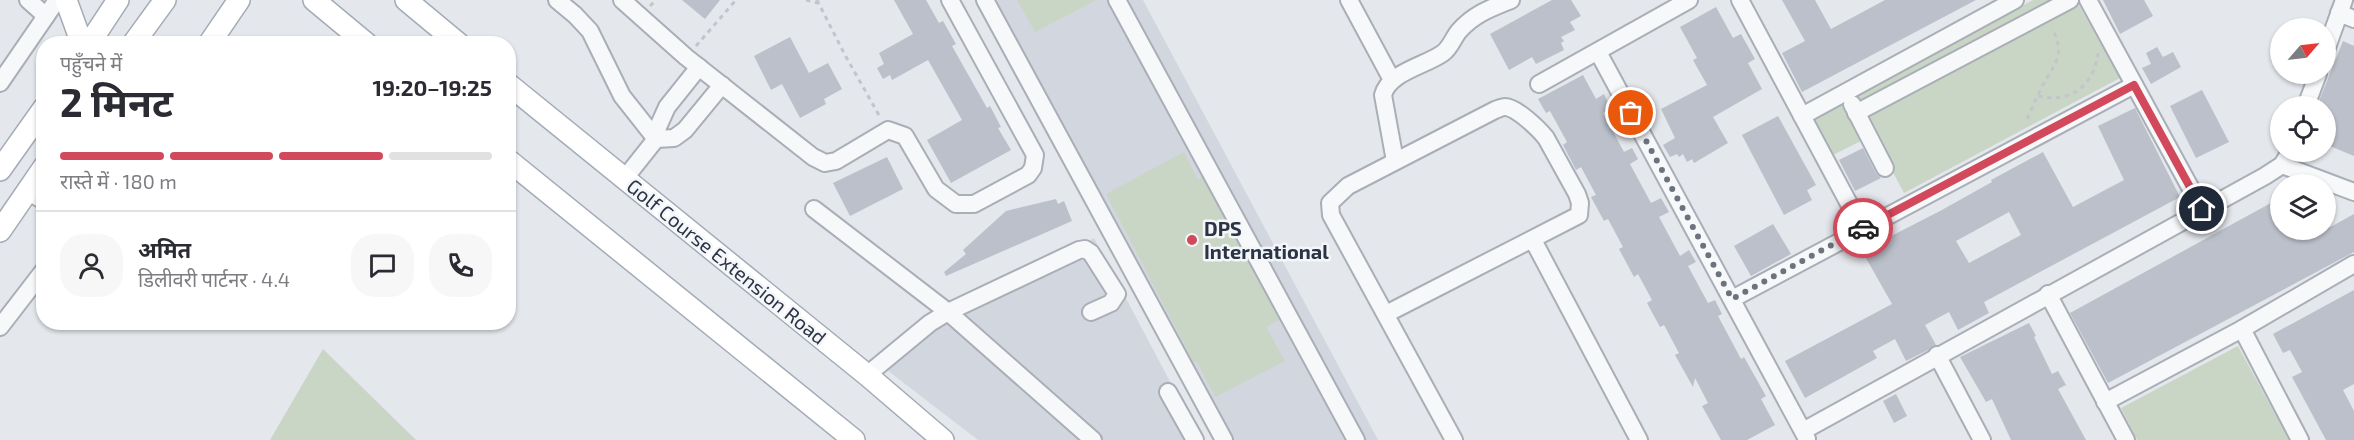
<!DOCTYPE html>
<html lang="hi">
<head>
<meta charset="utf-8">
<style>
	body { margin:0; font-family:"Exo 2","Noto Sans Devanagari",sans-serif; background:#f7f7f7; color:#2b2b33; height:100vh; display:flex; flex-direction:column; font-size:22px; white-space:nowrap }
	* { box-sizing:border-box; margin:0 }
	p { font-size:20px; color:#7c7c81 }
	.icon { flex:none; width:33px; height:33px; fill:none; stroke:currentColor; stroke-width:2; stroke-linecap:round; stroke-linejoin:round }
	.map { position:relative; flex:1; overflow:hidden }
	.details { position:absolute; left:36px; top:36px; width:480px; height:294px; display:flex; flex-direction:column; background:#fff; border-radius:24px; box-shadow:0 2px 4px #0004 }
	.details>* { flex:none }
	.needle { width:39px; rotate:62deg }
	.tools { position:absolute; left:2270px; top:18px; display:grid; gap:12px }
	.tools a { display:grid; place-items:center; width:66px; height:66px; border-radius:50%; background:#fff; box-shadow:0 2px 4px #0004; font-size:30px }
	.pin { position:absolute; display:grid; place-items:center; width:51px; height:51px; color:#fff; margin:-26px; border:3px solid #fff; border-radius:50%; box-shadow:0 2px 6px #0007 }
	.courier { position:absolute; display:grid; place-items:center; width:60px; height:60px; margin:-30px; border:4px solid #d1495b; border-radius:50%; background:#fff; color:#222; box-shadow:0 2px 8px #0007 }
	.headline em { font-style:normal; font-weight:700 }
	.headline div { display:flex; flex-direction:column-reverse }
	.headline { display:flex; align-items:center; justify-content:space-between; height:102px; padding:0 24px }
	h1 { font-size:39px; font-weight:700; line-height:45px }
	.bar { display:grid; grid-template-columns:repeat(4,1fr); gap:9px 6px; align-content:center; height:72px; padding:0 24px }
	.bar i { height:8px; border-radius:4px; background:#e1e1e2 }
	.bar .active { background:#d1495b }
	.bar p { grid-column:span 4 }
	.line { display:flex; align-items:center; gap:15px; padding:0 24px; border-top:2px solid #e1e1e2 }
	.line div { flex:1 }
	.round { display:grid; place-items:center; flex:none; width:63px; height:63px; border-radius:24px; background:#f7f7f7 }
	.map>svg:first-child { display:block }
	.built { fill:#d2d6de }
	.green { fill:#c9d6c5 }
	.building { fill:#bbc0ca; fill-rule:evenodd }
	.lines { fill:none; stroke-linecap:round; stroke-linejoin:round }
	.minor-casing { stroke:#a9aeb7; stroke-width:20 }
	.major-casing { stroke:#a3abb8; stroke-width:24 }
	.path { stroke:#c2c5cb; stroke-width:3; stroke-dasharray:4.5 4.5; stroke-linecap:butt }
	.minor { stroke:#f7f8fa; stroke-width:16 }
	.major { stroke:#fff; stroke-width:21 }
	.done { stroke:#6c737f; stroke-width:6; stroke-dasharray:0 10.8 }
	.route { stroke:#d1495b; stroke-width:8 }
	.poi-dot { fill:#d1495b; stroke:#f4f6f9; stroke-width:2 }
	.labels { text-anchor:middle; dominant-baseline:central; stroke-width:5; stroke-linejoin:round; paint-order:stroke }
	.poi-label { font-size:20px; font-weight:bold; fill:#2b3445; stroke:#f4f6f9; text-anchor:start }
	.street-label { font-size:20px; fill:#2b3445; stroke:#f4f6f9 }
</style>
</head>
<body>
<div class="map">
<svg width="2354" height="440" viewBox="0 0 2354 440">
	<rect width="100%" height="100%" fill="#e4e7ec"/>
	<g class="built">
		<polygon points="978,0 1143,0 1378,440 1220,440"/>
		<polygon points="1094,238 1201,440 978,440 878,363 948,320"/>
	</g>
	<g class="green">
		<polygon points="1017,0 1096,0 1035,32"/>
		<polygon points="2033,0 2076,0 2120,78 1904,193 1873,135 1831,156 1811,118"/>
		<polygon points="1184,152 1198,180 1206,174 1284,317 1266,327 1285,361 1215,397 1197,362 1194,363 1106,194"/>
		<polygon points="2238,346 2289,440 2137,440 2121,408"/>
		<polygon points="323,349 416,440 270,440"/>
	</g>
	<g class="building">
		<polygon points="682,0 720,0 705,19"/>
		<polygon points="894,0 926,0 939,23 943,21 956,44 952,46 987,108 990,106 1001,127 998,128 1011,150 951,183 927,140 962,120 928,60 892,80 890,75 883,79 877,68 884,64 879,53 913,34"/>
		<polygon points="1552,0 1571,0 1581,16 1570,22 1575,30 1561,37 1564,41 1561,43 1564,50 1536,64 1532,57 1509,70 1490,34"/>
		<polygon points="1782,0 1815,0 1831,29 1885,0 1976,0 1802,92 1782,53 1805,41"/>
		<polygon points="2103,0 2144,0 2153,16 2120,34"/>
		<polygon points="1716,7 1733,38 1741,34 1755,59 1748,63 1762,89 1713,117 1728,143 1694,163 1692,159 1687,162 1683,154 1679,157 1677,154 1670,157 1663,145 1675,138 1661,109 1707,85 1693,60 1697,58 1680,27"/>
		<polygon points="790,37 809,73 828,63 842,89 824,99 826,104 800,118 782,84 771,90 754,56"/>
		<polygon points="2343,41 2354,46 2354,156 2325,144 2325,106 2317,106"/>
		<polygon points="2157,47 2163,57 2173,52 2181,67 2151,84 2142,68 2151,64 2146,53"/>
		<polygon points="1583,75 1596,99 1604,94 1611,109 1603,113 1624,152 1632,148 1638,159 1630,164 1651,203 1661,198 1669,212 1659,217 1680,256 1689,250 1696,262 1688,266 1708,303 1715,300 1722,314 1718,316 1741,359 1744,357 1766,396 1761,399 1775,425 1747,440 1721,440 1702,406 1708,403 1695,378 1693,387 1675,355 1679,353 1664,325 1660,327 1647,303 1652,300 1638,274 1634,277 1619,249 1623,247 1608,219 1604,221 1591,197 1596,195 1581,167 1576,170 1563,145 1567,142 1550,111 1546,113 1538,99"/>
		<polygon points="2202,90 2229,142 2196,158 2170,106"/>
		<path d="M2135,108L2180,197L1984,302L1989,313L1958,330L1949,312L1925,325L1936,345L1928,350L1906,361L1895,339L1873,351L1877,358L1805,398L1785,361L1892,304L1862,251L1940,211L1992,182L1991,180L2043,152L2073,207L2124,180L2098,126ZM2009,212L2021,235L1969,263L1956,241Z"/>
		<polygon points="1778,116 1816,185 1807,190 1812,200 1784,215 1742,135"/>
		<polygon points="1863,148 1876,173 1881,178 1855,191 1839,160"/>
		<polygon points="887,157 903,189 850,216 833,183"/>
		<polygon points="2280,198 2280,230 2325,230 2354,214 2354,252 2108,383 2070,313"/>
		<polygon points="1056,199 1058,204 1064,201 1072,221 946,276 944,272 966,254 963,250 1006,211"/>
		<polygon points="1773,224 1791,254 1751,276 1734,246"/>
		<polygon points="2354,290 2354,384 2343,390 2354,411 2354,440 2326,440 2292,377 2302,372 2290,350 2283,353 2273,334"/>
		<polygon points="2029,323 2036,336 2034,337 2052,374 2058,371 2066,385 2058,389 2086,440 2011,440 1992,399 1986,402 1960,357"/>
		<polygon points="1896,394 1907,416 1894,423 1883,401"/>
	</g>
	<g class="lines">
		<defs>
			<g id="minor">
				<polyline points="28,0 46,16"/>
				<polyline points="557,0 575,15 590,31 622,96 656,139 674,138 685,130 722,85"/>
				<polyline points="622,0 686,57 813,157 825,163 836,161 888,130 905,136 936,189 956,204 974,204 1028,175 1033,168 1035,155 950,0"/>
				<polyline points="985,0 1224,440"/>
				<polyline points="1117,0 1356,440"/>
				<polyline points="1349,0 1392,80"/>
				<polyline points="1740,0 1862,228"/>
				<polyline points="2088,0 2202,209"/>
				<polyline points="2339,13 2354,19"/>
				<polyline points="1598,52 1807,439"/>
				<polyline points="2325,53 2344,0"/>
				<polyline points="0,83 57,0"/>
				<polyline points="1539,84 1689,0"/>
				<polyline points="1852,104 1885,168"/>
				<polyline points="2306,106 2318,74"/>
				<polyline points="1856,113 2070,0"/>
				<polyline points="1802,116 2015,0"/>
				<path d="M1395,161L1383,95C1389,72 1425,66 1443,53C1451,47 1453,38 1459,31C1474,14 1491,8 1511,0"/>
				<polyline points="2282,165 2354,192"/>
				<polyline points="625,178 656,139 658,127 667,107 699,67"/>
				<polyline points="27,191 44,201"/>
				<polyline points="814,209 948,312 1093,440"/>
				<polyline points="1533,240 1639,440"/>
				<polyline points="2048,294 2126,440"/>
				<polyline points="1732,299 2134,85"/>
				<path d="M1386,314L1579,215L1580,203L1577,194L1546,138C1539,129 1516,107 1505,107C1502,107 1498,109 1495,110L1348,186L1330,203L1331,215L1454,440"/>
				<polyline points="0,327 44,270"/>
				<polyline points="2242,329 2300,440"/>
				<polyline points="1937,355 1982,440"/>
				<polyline points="867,375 930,323 948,312 1079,250 1085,249 1091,253 1117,294 1111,303 1091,312"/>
				<polyline points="1168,392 1195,440"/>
				<polyline points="2105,402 2242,329 2354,264"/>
				<polyline points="1803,431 2265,176 2282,165 2290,152"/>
			</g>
			<g id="major">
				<polyline points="66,0 78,33 89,43"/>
				<polyline points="314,0 367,44"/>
				<polyline points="406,0 459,44"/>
				<polyline points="89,44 118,0"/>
				<polyline points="133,44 165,0"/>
				<polyline points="209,44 239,0"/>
				<polyline points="508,84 867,375 943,440"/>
				<polyline points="508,160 854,440"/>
				<polyline points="0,170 44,108"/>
				<polyline points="0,231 44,167"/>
			</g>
		</defs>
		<use href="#minor" class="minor-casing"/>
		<use href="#major" class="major-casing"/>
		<g class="path">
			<polyline points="806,0 818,3"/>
			<polyline points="817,0 845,55 880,117"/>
			<polyline points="650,6 656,0"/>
			<polyline points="696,46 736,0"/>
			<path d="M2038,96C2071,104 2094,85 2098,53"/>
			<path d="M2027,119C2032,109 2036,98 2041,89C2053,64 2067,57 2052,28"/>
		</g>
		<use href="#minor" class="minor"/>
		<use href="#major" class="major"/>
	</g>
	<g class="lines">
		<polyline class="done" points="1631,113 1732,299 1863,228"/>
		<polyline class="route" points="1863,228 2134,85 2202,209"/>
	</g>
	<circle class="poi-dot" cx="1192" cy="240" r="6"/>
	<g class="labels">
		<g class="poi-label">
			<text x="1204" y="228">DPS<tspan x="1204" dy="23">International</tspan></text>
		</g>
		<g class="street-label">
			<text transform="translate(727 261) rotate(39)">Golf Course Extension Road</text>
		</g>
	</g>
</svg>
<div class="tools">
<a><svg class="needle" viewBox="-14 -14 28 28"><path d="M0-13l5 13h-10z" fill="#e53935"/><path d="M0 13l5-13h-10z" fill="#7c7c81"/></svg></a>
<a><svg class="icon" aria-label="locate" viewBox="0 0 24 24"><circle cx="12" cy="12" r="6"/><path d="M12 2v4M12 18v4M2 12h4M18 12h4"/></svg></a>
<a><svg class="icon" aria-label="layers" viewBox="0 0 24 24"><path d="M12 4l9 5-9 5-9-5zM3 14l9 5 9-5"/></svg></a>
</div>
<div class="pin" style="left:1631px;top:113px;background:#ea580c"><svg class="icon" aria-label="bag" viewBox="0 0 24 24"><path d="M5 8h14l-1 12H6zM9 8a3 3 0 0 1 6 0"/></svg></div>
<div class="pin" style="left:2202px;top:209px;background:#1f2937"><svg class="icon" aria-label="home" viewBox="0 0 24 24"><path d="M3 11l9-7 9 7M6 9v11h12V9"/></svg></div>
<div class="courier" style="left:1863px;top:228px"><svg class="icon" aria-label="car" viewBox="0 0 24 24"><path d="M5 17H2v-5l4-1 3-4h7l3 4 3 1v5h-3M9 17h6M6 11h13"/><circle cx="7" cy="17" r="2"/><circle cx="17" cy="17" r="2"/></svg></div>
<section class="details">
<div class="headline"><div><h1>2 मिनट</h1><p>पहुँचने में</p></div><em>19:20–19:25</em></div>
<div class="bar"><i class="active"></i><i class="active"></i><i class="active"></i><i></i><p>रास्ते में · 180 m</p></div>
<div class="line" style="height:108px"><a class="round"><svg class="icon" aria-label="person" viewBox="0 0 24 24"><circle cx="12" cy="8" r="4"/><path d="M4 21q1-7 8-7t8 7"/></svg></a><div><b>अमित</b><p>डिलीवरी पार्टनर · 4.4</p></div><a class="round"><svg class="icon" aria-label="chat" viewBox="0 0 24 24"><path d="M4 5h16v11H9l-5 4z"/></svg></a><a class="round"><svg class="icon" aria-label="phone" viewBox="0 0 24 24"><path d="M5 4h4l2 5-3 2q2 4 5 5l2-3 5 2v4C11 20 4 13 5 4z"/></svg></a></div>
</section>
</div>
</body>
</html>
